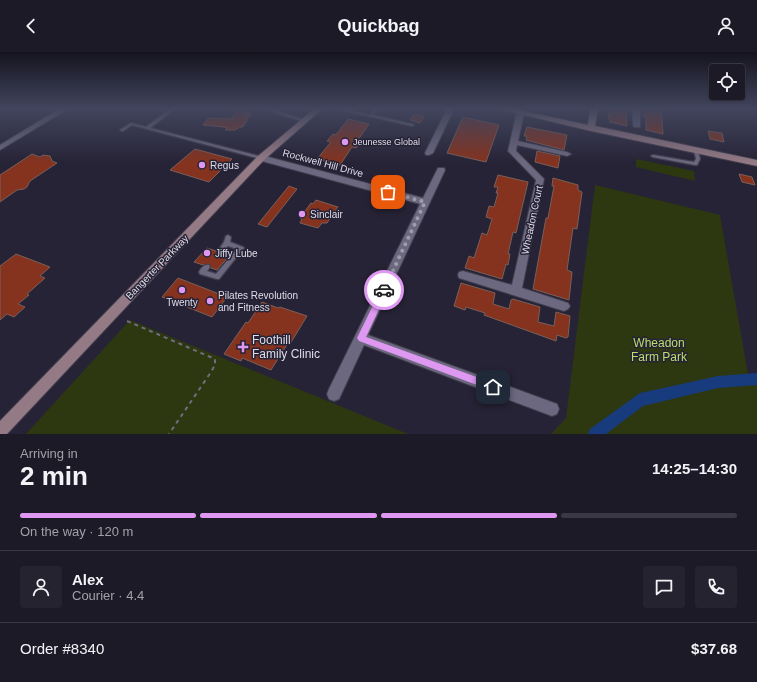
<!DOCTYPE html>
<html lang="en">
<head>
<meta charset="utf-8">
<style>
	body { margin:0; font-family:Helvetica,sans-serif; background:#252330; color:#f1f3f6; height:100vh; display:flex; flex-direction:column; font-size:15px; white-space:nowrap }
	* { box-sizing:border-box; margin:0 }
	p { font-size:13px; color:#a0a1a8 }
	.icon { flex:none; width:22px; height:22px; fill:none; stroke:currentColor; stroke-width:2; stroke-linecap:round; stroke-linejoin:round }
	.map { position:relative; height:382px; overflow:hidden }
	.panel { display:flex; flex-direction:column; background:#1d1a28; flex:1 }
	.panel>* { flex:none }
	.fabs { position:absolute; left:709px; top:12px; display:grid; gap:8px }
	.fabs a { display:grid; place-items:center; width:36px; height:36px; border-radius:4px; background:#1d1a28; box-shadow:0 1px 3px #0004,0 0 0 1px #3b3845; font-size:20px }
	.pin { position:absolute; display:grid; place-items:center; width:34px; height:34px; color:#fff; margin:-17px; border-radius:8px; box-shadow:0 2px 6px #0006 }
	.courier { position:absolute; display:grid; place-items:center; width:40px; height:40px; margin:-20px; border:3px solid #de98f2; border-radius:50%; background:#fff; color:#222; box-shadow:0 1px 5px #0007 }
	.headline em { font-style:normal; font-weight:600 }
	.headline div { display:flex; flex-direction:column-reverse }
	.headline { display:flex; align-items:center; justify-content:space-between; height:68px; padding:0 20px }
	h1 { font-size:26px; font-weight:600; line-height:30px }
	.bar { display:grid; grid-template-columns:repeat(4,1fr); gap:6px 4px; align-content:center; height:48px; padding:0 20px }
	.bar i { height:5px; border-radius:3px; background:#3b3845 }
	.bar .active { background:#de98f2 }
	.bar p { grid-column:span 4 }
	.line { display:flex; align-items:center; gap:10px; padding:0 20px; border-top:1px solid #3b3845 }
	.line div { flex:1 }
	.round { display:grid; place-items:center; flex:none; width:42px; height:42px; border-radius:4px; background:#252330 }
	header { display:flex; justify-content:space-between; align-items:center; height:52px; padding:0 20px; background:#1d1a28; font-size:18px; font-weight:600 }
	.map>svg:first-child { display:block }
	.green { fill:#2d3811 }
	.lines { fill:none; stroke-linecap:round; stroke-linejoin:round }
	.canal { fill:#183b7d; fill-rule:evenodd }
	.building { fill:#85321e; stroke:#7a6059 }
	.lane-casing { stroke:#423e4e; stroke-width:2.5 }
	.street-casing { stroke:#423e4e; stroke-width:2 }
	.secondary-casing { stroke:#423e4e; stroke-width:2 }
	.path { stroke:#716d7e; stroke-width:2; stroke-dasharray:4 4; stroke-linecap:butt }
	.lane { fill:#6c687f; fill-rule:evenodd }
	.street { fill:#6c687f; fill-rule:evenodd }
	.secondary { fill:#947a84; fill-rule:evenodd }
	.route { fill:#de98f2 }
	.done { stroke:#9f9cab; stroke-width:4; stroke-dasharray:0 7.2 }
	.poi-dot { fill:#de98f2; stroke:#272336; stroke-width:1.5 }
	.labels { text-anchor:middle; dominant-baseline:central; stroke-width:3; stroke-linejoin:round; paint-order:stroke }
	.far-poi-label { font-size:9px; fill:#dfddea; stroke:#272336; text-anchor:start }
	.street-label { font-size:10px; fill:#dfddea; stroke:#272336 }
	.poi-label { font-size:10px; fill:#dfddea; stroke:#272336; text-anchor:start }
	.near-poi-label { font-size:12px; fill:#dfddea; stroke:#272336; text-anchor:start }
	.near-park-label { font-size:12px; fill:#b9de69; stroke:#272336 }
</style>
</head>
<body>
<header><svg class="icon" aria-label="back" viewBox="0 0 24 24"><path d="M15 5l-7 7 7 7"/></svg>Quickbag<svg class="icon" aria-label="person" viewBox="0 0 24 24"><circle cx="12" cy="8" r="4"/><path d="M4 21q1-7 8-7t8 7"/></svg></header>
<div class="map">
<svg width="757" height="382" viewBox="0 0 757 382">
	<rect width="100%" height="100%" fill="#272336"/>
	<g class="green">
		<polygon points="636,107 694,119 695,129 636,115"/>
		<polygon points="595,133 720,163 749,328 757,325 757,382 551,382 566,366"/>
		<polygon points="130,268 408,382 26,382"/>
	</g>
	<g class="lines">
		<polygon class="canal" points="757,321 757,333 718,336 643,354 606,382 588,382 590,377 640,341 718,324"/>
	</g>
	<g class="building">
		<polygon points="237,57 246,58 245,60 251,61 243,75 240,75 235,78 225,78 227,76 224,75 203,73 208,66 232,67"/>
		<polygon points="609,57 626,57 627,74 610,70 610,66 608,66"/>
		<polygon points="644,57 661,57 663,82 646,78 646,65 644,65"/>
		<polygon points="414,62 424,64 420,71 410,68"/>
		<polygon points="463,65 499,73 486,110 447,101"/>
		<polygon points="348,67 369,72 358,88 361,89 356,96 352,95 340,113 317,107 331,90 327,89 333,82 336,83"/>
		<polygon points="527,75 567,83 564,98 526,88 527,84 524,84"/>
		<polygon points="708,79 722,81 724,90 710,87"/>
		<polygon points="195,97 232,107 209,130 170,118"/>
		<polygon points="537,99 560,104 558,116 535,110"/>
		<polygon points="32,102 40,105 43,103 50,104 52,109 57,111 30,129 27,135 24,137 17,138 0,150 0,123"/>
		<polygon points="739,122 752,125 755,133 742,130"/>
		<polygon points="498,123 528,130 516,181 513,180 508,202 510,202 508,213 506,212 502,227 465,216 469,204 474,206 482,181 487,183 492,167 486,165 489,154 494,155 498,141 496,141 498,135 494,135"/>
		<polygon points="553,126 578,133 578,138 582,140 577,177 573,176 567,218 572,220 569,248 533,237 546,166 548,166 554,134 552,134"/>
		<polygon points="289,134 297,137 267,175 258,172"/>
		<polygon points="316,148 338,155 327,171 322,171 318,176 300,171 302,167 300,166 311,151 313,152"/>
		<polygon points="207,196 216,199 218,204 224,202 229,204 217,218 211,216 209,212 203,213 194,210"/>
		<polygon points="16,202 50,215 40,224 45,226 27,242 29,243 18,252 25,255 14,265 7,262 0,268 0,214"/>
		<polygon points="178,226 227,245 212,265 162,245"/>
		<polygon points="461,231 495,241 493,252 509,257 511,248 513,247 540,255 538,270 554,274 556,260 570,264 568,285 566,286 557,283 556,289 484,263 485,261 466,255 465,258 454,254"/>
		<polygon points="262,250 278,256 280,255 307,264 290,292 288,291 271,318 242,306 241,309 224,302 246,270 248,271"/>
	</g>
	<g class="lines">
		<defs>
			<g id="lane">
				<polygon points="170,57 175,57 150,76 263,105 263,106 261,107 132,73 123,79 122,79 120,78 131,71 146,75"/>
				<polygon points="263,57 270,57 308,69 307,70 305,70"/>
				<polygon points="337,57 346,57 370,63 374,57 378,57 373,63 412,72 414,73 412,74"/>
				<polygon points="694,98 698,98 698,99 700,107 697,113 695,113 653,105 651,104 653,103 694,110 696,107 694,99"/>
				<path d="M228,183L231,185L230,190L243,195L244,196L243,197L219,227H217L200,222L199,220C201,216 205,212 209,213L210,215L207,219L216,222L237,197L228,194L222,202H218L217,200L224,190L226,184Z"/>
			</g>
			<g id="street">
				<polygon points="59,57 68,57 0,98 0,93"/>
				<polygon points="447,57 454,57 433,101 429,103 426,103 425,101"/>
				<polygon points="632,57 640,57 640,75 634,75 633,73"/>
				<polygon points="517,59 523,59 524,61 518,89 567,100 571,102 567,104 517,93 516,99 544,127 522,236 568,251 570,254 568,257 564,259 459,226 458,223 459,220 463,219 512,233 536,128 508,99"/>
				<polygon points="261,103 423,146 438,116 444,116 445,118 368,283 557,352 559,357 557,362 552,364 364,293 339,347 334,349 329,347 327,342 329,337 420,152 258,108 257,106 258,104"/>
			</g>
			<g id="secondary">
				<polygon points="314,57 322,57 264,108 7,382 0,382 0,369 258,104"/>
				<polygon points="499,57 514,57 588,73 590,57 598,57 595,74 757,108 757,114 591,79"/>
			</g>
		</defs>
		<use href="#lane" class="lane-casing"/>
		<use href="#street" class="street-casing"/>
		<use href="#secondary" class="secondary-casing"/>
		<polyline class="path" points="127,269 215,307 215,313 211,320 169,382"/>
		<use href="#lane" class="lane"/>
		<use href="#street" class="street"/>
		<use href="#secondary" class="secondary"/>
	</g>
	<linearGradient id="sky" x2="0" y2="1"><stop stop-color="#15131e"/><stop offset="0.51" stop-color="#41455d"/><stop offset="1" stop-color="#41455d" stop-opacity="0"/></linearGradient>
	<rect width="757" height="111" fill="url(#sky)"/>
	<polygon class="route" points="382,235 384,235 388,238 366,285 496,332 497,335 496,338 493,339 359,289 357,286"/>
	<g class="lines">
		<polyline class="done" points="384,238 425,150 388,140"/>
	</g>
	<g class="poi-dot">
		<circle cx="345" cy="90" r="4"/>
		<circle cx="202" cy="113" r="4"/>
		<circle cx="302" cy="162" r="4"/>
		<circle cx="207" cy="201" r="4"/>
		<circle cx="182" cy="238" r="4"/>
		<circle cx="210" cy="249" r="4"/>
		<path d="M241 289h4v4h4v4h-4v4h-4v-4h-4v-4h4z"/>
	</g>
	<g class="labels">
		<g class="far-poi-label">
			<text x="353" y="90">Jeunesse Global</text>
		</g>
		<g class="street-label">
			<text transform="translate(323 111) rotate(15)">Rockwell Hill Drive</text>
			<text transform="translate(532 168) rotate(-78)">Wheadon Court</text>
			<text transform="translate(157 215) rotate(-46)">Bangerter Parkway</text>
		</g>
		<g class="poi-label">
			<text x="210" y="113">Regus</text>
			<text x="310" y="162">Sinclair</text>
			<text x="215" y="201">Jiffy Lube</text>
			<text x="218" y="243">Pilates Revolution<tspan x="218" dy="12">and Fitness</tspan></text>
			<text x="182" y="250" text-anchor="middle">Twenty</text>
		</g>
		<g class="near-poi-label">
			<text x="252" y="288">Foothill<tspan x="252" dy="14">Family Clinic</tspan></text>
		</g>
		<g class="near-park-label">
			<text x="659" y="291">Wheadon<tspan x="659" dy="14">Farm Park</tspan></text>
		</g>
	</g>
</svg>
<div class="fabs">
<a><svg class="icon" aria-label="locate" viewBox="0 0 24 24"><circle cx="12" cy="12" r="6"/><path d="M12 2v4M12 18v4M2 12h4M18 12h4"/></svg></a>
</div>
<div class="pin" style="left:388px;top:140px;background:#ea580c"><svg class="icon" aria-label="bag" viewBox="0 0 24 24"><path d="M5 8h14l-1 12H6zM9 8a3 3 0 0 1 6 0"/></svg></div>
<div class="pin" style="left:493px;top:335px;background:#1f2937"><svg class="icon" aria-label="home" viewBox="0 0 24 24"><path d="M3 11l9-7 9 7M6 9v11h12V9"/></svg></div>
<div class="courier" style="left:384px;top:238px"><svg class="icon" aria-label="car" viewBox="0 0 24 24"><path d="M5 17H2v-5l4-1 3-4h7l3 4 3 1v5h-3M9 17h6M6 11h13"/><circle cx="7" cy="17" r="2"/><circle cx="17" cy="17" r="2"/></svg></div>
</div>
<section class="panel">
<div class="headline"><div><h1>2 min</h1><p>Arriving in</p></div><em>14:25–14:30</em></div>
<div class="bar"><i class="active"></i><i class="active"></i><i class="active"></i><i></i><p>On the way · 120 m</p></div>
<div class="line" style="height:72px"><a class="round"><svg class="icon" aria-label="person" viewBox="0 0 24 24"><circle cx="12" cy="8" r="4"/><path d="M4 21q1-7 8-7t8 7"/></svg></a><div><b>Alex</b><p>Courier · 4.4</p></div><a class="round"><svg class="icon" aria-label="chat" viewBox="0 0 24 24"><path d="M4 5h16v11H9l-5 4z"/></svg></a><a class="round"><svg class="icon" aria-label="phone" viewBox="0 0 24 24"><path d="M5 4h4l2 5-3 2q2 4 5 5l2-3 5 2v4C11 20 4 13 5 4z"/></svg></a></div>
<div class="line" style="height:52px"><div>Order #8340</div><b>$37.68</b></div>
</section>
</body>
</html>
